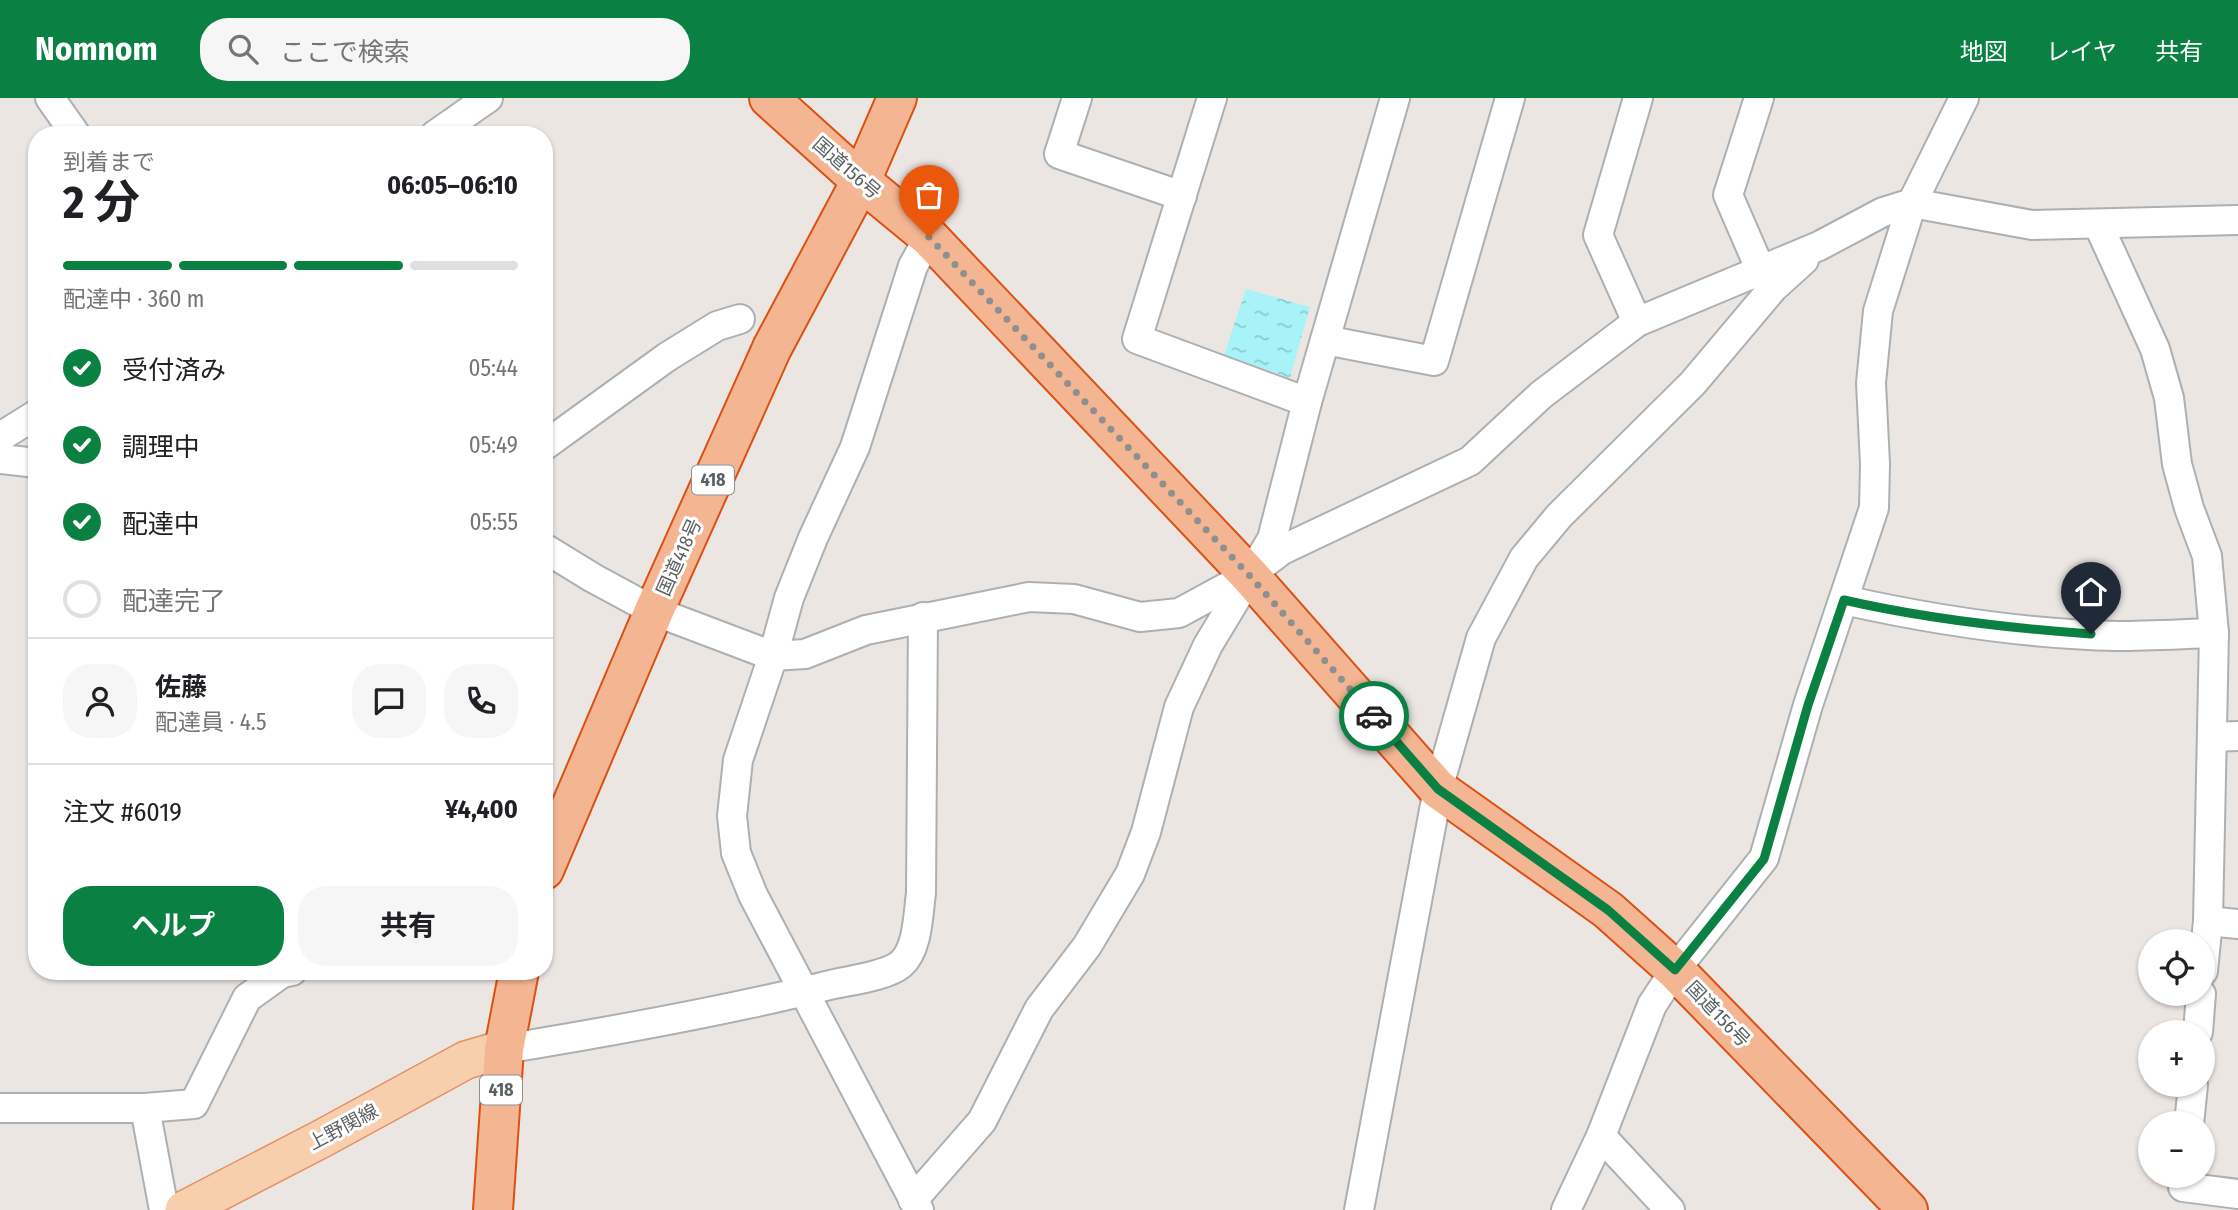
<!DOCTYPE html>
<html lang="ja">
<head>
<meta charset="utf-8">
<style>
	body { margin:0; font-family:"Fira Sans Condensed","Noto Sans JP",sans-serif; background:#f6f6f6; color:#202124; height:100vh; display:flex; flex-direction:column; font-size:26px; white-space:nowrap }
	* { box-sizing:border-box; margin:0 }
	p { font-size:23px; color:#757577 }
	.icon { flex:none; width:38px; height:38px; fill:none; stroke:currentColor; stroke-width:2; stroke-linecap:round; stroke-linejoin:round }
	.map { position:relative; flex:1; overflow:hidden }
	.sheet { position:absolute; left:28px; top:28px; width:525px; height:854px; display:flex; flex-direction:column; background:#fff; border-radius:28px; box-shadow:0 2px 5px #0004 }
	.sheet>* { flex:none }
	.tools { position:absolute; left:2138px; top:831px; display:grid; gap:14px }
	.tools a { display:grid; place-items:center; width:77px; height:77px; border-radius:50%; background:#fff; box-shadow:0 2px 5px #0004; font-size:35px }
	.pin { position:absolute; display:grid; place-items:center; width:60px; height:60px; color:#fff; margin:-72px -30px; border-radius:50% 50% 50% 0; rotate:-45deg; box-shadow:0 0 7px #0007 }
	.pin .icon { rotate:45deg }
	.courier { position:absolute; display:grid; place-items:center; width:70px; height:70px; margin:-35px; border:5px solid #0b8043; border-radius:50%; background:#fff; color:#222; box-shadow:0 2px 9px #0007 }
	.overview em { font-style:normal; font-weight:700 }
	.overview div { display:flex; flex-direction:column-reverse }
	.overview { display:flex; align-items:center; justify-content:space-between; height:119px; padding:0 35px }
	h1 { font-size:46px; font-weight:700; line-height:52px }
	.bar { display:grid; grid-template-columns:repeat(4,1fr); gap:10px 7px; align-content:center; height:84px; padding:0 35px }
	.bar i { height:9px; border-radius:5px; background:#e0e0e0 }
	.bar .current { background:#0b8043 }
	.bar p { grid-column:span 4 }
	.line { display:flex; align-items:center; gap:18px; padding:0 35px; border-top:2px solid #e0e0e0 }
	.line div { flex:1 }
	.round { display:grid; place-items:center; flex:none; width:74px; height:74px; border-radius:28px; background:#f6f6f6 }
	ol { padding:0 35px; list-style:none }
	li { display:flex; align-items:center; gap:21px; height:77px }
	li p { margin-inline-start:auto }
	li .icon { padding:7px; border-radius:50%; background:#0b8043; color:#fff; stroke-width:4 }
	li:last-child { color:#757577 }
	li i { width:38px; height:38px; border:4px solid #e0e0e0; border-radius:50% }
	.button { display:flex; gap:14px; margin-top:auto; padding:14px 35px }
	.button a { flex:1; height:80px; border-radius:28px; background:#0b8043; color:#fff; font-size:28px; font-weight:700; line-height:80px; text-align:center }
	.button a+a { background:#f6f6f6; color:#202124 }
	header { display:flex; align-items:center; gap:42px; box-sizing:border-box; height:98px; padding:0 35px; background:#0b8043; color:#fff }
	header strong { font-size:33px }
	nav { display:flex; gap:38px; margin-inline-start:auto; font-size:24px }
	.search { width:490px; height:63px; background:#f6f6f6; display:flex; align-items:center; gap:18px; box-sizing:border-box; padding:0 24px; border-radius:28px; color:#757577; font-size:26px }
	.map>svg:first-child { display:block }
	.water { fill:url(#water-ripples) }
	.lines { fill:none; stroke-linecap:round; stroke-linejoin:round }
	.minor-casing { stroke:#acb0b2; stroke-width:32 }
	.major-casing { stroke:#e58f63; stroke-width:40 }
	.highway-casing { stroke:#dc5113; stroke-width:42 }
	.minor { stroke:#fff; stroke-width:28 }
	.major { stroke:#f8cfac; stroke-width:37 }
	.highway { stroke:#f4b692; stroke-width:38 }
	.done { stroke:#8e908f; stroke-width:7; stroke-dasharray:0 12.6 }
	.route { stroke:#0b8043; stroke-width:9 }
	.labels { text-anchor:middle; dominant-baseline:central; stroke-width:6; stroke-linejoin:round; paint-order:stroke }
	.shield { fill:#fff; stroke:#8c9091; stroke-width:2 }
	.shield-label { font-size:18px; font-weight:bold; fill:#5b6162 }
	.street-label { font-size:19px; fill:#5b6162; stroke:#fff }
</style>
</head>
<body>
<header>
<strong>Nomnom</strong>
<div class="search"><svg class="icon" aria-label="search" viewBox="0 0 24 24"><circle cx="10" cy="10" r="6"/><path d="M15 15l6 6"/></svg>ここで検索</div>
<nav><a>地図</a><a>レイヤ</a><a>共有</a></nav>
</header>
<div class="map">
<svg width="2238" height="1112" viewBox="0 0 2238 1112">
	<defs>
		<pattern id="water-ripples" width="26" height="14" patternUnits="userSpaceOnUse" patternTransform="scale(1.75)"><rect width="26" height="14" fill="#a7f3f8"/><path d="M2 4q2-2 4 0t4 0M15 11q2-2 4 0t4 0" fill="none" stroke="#8bc8cc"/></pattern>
	</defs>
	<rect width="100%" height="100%" fill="#ece6e3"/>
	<polygon class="water" points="1246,191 1310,209 1290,280 1224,257"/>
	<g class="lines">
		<defs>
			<g id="minor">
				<polyline points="50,0 76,37"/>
				<polyline points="1077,0 1059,56 1182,98"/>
				<polyline points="1212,0 1137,241 1307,304"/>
				<polyline points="1759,0 1728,97 1761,173"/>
				<polyline points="435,37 488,0"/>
				<polyline points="2098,126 2155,251 2169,300 2177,366 2189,410 2207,458 2214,535 2208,823 2203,873"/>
				<polyline points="1637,224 1598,137 1638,0"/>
				<polyline points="1325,242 1434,263 1510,0"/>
				<polyline points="0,339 37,316"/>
				<polyline points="544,348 667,259 717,228 740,221"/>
				<polyline points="0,361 37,365"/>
				<polyline points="544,450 593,480 654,513 773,558 805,556 866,532 1029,499 1074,501 1140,519 1179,515 1249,477 1282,452 1470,363 1541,297 1637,224 1819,148 1883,114 1912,105 2032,127 2238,122"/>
				<path d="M1844,502C1933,522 2026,536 2117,538C2149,538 2182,536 2214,535"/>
				<polyline points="2212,639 2238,638"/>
				<polyline points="2208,823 2238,826"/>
				<polyline points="2198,934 2201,896"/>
				<path d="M504,951C614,933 726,913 834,886C852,882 887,878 901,866C918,851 918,817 921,795L923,519"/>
				<polyline points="0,1010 145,1010 194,1006 247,900 282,875 292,873"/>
				<polyline points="145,1010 164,1112"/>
				<polyline points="2189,1026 2193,987"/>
				<polyline points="1601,1038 1670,1112"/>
				<polyline points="2183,1089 2238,1096"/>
				<polyline points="913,1102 982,1023 1039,911 1087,848 1130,776 1146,734 1179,609 1208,547 1272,441 1307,304 1395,0"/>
				<polyline points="919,1112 753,797 736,755 732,718 738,662 773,558 789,500 813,440 855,349 913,168 929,139"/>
				<polyline points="1359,1112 1438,691 1481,540 1524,460 1559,418 1693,285 1773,190 1804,162"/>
				<polyline points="1566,1112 1601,1038 1652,907 1675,872 1764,760 1808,607 1874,410 1875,366 1871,285 1878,213 1912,105 1964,0"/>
			</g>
			<polyline id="major" points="184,1112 323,1040 466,962 504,951"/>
			<g id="highway">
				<polyline points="769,0 861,83 929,139 1249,477 1438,691 1608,812 1675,872 1908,1112"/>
				<polyline points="544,772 654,513 772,250 861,83 897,0"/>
				<polyline points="493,1112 504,951 519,873"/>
			</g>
		</defs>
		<use href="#minor" class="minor-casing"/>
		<use href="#major" class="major-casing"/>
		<use href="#highway" class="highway-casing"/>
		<use href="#minor" class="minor"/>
		<use href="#major" class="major"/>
		<use href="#highway" class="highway"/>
	</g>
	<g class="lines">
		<polyline class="done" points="929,139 1249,477 1374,618"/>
		<path class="route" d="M1374,618L1438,691L1608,812L1675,872L1764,761L1808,607L1844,502C1926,521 2008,530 2091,536"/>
	</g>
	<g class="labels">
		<g class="shield">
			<rect x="692" y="367.5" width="42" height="29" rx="5"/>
			<rect x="480" y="977.5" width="42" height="29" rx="5"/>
		</g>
		<g class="shield-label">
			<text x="713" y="382">418</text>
			<text x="501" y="992">418</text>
		</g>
		<g class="street-label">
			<text transform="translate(847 70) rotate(41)">国道156号</text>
			<text transform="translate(679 459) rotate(-66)">国道418号</text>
			<text transform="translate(1718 916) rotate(46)">国道156号</text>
			<text transform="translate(343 1029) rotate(-28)">上野関線</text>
		</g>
	</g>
</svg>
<div class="tools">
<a><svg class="icon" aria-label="locate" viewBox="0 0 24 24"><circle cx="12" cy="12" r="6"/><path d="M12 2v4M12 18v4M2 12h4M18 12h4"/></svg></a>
<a>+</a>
<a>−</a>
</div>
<div class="pin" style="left:929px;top:139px;background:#ea580c"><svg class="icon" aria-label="bag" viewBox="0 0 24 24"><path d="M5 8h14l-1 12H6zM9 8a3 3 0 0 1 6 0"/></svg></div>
<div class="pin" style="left:2091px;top:536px;background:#1f2937"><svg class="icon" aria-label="home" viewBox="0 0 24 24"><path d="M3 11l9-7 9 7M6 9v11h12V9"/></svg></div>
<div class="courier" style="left:1374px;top:618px"><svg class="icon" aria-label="car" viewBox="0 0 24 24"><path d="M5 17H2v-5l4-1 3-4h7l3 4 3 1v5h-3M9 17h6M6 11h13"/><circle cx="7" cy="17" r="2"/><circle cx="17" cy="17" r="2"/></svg></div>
<section class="sheet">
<div class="overview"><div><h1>2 分</h1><p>到着まで</p></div><em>06:05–06:10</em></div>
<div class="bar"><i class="current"></i><i class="current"></i><i class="current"></i><i></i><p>配達中 · 360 m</p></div>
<ol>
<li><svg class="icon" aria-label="check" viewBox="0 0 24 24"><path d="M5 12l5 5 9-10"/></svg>受付済み<p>05:44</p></li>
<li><svg class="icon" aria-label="check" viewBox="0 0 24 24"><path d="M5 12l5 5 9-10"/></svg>調理中<p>05:49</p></li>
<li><svg class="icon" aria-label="check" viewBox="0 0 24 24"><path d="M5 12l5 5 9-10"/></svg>配達中<p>05:55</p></li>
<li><i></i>配達完了</li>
</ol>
<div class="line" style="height:126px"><a class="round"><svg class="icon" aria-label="person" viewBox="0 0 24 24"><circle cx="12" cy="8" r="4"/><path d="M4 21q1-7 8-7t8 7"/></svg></a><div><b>佐藤</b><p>配達員 · 4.5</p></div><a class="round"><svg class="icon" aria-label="chat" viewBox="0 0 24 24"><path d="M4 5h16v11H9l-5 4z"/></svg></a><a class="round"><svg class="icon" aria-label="phone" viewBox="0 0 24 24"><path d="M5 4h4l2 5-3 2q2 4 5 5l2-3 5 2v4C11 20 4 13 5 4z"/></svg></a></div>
<div class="line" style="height:91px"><div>注文 #6019</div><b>¥4,400</b></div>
<div class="button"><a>ヘルプ</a><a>共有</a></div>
</section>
</div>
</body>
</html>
